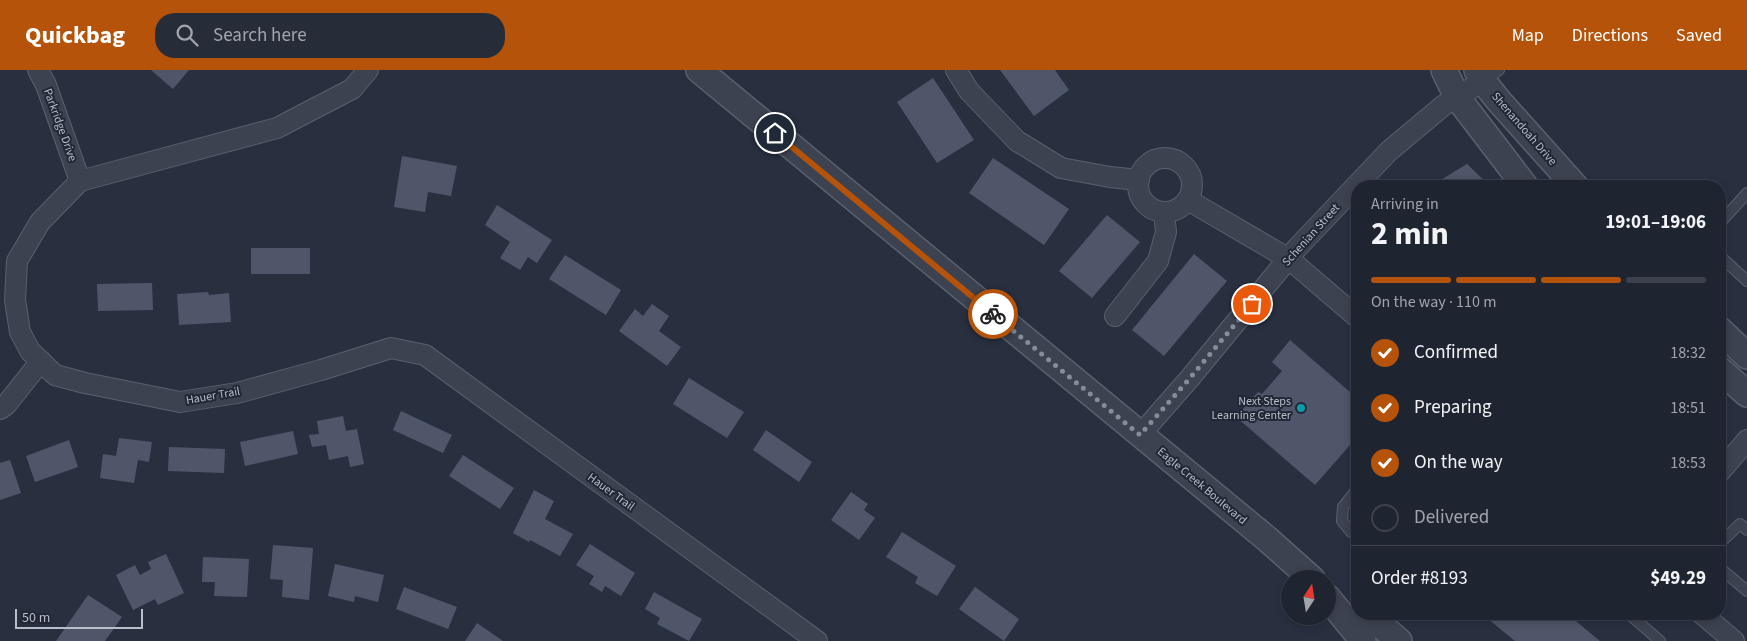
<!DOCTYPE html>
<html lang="en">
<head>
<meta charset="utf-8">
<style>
	body { margin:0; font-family:"Source Sans 3",sans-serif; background:#262c38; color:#f1f3f6; height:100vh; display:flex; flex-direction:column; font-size:19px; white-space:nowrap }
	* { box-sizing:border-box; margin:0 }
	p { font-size:16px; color:#a1a4ab }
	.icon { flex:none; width:28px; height:28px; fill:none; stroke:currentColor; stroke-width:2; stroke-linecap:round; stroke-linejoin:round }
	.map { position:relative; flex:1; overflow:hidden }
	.panel { position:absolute; left:1351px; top:110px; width:375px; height:440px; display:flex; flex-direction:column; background:#1e2430; border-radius:20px; box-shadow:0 2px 8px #0003,0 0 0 1px #3c414c }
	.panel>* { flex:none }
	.needle { width:32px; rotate:12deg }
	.controls { position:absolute; left:1281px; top:500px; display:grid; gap:10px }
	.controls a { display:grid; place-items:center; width:55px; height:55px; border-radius:50%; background:#1e2430; box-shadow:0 2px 8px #0003,0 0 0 1px #3c414c; font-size:25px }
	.scale { position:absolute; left:15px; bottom:12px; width:128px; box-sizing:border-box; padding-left:5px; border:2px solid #b9beca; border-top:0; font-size:14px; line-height:18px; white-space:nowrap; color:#b9beca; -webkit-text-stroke:4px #212735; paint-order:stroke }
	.pin { position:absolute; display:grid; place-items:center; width:42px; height:42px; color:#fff; margin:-21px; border:2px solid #fff; border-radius:50%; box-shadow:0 1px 5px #0007 }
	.courier { position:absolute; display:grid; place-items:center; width:50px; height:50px; margin:-25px; border:4px solid #b45309; border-radius:50%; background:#fff; color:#222; box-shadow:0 1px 6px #0007 }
	.summary em { font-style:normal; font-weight:700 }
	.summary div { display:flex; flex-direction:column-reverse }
	.summary { display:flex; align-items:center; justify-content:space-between; height:85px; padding:0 20px }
	h1 { font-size:32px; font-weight:700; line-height:38px }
	.bar { display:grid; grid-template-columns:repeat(4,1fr); gap:8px 5px; align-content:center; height:60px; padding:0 20px }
	.bar i { height:6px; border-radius:4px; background:#3c414c }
	.bar .selected { background:#b45309 }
	.bar p { grid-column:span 4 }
	.line { display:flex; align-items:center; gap:12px; padding:0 20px; border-top:1px solid #3c414c }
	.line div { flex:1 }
	ol { padding:0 20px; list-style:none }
	li { display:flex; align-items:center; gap:15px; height:55px }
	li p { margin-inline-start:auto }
	li .icon { padding:5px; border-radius:50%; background:#b45309; color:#fff; stroke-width:4 }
	li:last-child { color:#a1a4ab }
	li i { width:28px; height:28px; border:2px solid #3c414c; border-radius:50% }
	header { display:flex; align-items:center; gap:30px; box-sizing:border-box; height:70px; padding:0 25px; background:#b45309; color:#fff }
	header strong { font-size:24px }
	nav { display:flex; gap:28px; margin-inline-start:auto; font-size:18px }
	.search { width:350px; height:45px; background:#262c38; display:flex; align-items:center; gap:12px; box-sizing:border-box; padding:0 18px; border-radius:20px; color:#a1a4ab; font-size:19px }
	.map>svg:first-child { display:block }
	.building { fill:#4f5669 }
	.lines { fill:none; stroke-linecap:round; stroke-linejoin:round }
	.service-casing { stroke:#5a606d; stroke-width:12 }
	.minor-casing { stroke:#5a606d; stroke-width:22 }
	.tertiary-casing { stroke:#5a606d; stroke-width:28 }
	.service { stroke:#3c4250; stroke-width:10 }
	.minor { stroke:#3c4250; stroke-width:20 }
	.tertiary { stroke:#3c4250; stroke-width:25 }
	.done { stroke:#868c9a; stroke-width:5; stroke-dasharray:0 9 }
	.route { stroke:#b45309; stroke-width:6 }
	.culture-dot { fill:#0f9aa8; stroke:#212735; stroke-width:2 }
	.labels { text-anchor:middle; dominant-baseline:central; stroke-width:4; stroke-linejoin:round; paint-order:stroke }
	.street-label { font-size:12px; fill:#b9beca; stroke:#212735 }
	.poi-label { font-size:12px; fill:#b9beca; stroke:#212735; text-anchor:end }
</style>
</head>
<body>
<header>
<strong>Quickbag</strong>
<div class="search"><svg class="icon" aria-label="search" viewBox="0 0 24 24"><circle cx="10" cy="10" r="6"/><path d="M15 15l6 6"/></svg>Search here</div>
<nav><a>Map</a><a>Directions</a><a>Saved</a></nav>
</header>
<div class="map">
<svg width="1747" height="571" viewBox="0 0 1747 571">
	<rect width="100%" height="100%" fill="#283040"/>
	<g class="building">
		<polygon points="151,0 189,0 173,19"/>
		<polygon points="1000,0 1055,0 1069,20 1034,46"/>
		<polygon points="933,8 974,70 937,93 897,32"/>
		<polygon points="402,86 457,96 451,126 428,122 425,142 394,137"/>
		<polygon points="993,88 1069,139 1044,175 969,123"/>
		<polygon points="1467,94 1490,116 1432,116 1434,114"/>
		<polygon points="497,135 552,170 537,193 528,187 520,200 500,188 510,172 485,155"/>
		<polygon points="1107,145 1140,172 1092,228 1059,201"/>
		<rect x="251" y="178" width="59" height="26"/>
		<polygon points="1194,184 1227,211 1164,286 1132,260"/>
		<polygon points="565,185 621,220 606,245 549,209"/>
		<polygon points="152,213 153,240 98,241 97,214"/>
		<polygon points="208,222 209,225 229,223 231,252 179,255 177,224"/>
		<polygon points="652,234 669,246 659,261 681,277 667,296 619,261 635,239 643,246"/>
		<polygon points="1290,270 1358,329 1358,366 1315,415 1236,347 1258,322 1262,324 1282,301 1272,292"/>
		<polygon points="689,308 744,342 727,368 673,334"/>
		<polygon points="401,341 452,365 443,383 393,360"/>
		<polygon points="343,346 346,361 357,359 364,394 350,397 348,386 329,390 326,375 312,377 309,365 319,364 317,351"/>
		<polygon points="766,360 812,392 799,412 753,380"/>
		<polygon points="293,361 298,384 245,396 240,372"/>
		<polygon points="119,368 152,372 149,392 138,390 134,413 100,408 103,384 116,386"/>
		<polygon points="69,370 78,397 35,412 26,386"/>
		<polygon points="169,377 225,379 224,403 168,401"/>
		<polygon points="463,385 514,418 500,439 449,406"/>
		<polygon points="10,390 21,423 0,430 0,393"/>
		<polygon points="534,420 554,431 545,449 573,464 560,486 530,470 529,472 513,463"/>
		<polygon points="851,422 868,434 864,440 875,448 859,470 831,450"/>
		<polygon points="902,462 956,496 937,526 915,513 918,507 886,487"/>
		<polygon points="590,474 635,503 621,526 605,516 602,522 589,514 594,506 576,495"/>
		<polygon points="273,475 313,478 309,530 282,527 283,510 270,509"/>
		<polygon points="166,484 184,523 158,535 155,529 133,540 116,505 135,495 140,505 151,499 148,492"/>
		<polygon points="203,487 249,489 247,527 214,526 215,512 202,512"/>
		<polygon points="335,494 384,505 378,532 355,526 354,532 328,526"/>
		<polygon points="404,517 457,537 448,559 396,539"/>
		<polygon points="975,517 1019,549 1004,571 959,539"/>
		<polygon points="654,522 702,549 689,571 657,554 660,548 645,539"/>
		<polygon points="88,525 122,547 105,571 56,571"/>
		<polygon points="1482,544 1573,544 1574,545 1572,548 1600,571 1515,571"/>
		<polygon points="477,553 503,571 465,571"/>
	</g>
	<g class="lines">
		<defs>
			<g id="service">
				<polyline points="1484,10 1499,0"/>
				<polyline points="1720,153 1747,123"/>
				<polyline points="1720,186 1747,211"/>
				<polyline points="1358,418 1343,437 1342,451 1351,462 1358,463"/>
				<polyline points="1720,473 1740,454 1747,460"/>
				<polyline points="1720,498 1747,521"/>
				<polyline points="1629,544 1660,571"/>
			</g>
			<g id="minor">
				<polyline points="38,0 46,15 80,111"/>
				<polyline points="368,0 352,19 277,58 80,111 40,152 17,191 15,230 20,262 30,281 55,305 85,313 180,332 237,323 321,300 391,278 425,285 817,571"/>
				<polyline points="956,0 969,21 1017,71 1061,98 1110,107 1139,110"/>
				<circle cx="1165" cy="115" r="27"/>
				<polyline points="1188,130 1289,189 1358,248"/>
				<polyline points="1115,246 1158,191 1166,162 1164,142"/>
				<polyline points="0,339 6,335 41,291"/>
				<polyline points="1140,365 1190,308 1297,178 1389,81 1444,35 1483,11"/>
				<polyline points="1720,402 1747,370"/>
				<polyline points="1702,544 1734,571"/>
			</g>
			<g id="tertiary">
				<polyline points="699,0 1266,468 1312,509"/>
				<polyline points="1444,0 1457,27 1525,116"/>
				<polyline points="1477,0 1483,11 1498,30 1575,116"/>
				<polyline points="1720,260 1747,286"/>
				<polyline points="1720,300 1747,324"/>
				<polyline points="1328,528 1363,571"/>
				<polyline points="1363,544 1384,558 1399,571"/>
			</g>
		</defs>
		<use href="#service" class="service-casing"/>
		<use href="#minor" class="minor-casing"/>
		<use href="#tertiary" class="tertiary-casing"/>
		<use href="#service" class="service"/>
		<use href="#minor" class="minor"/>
		<use href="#tertiary" class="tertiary"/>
	</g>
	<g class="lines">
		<polyline class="done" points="993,244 1140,365 1190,308 1252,234"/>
		<polyline class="route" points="775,63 993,244"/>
	</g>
	<circle class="culture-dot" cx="1301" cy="338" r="5"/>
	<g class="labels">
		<g class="street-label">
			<text transform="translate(60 55) rotate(70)">Parkridge Drive</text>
			<text transform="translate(1524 59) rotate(49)">Shenandoah Drive</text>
			<text transform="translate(1311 165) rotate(-48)">Schenian Street</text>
			<text transform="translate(213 326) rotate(-10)">Hauer Trail</text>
			<text transform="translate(1202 416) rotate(40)">Eagle Creek Boulevard</text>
			<text transform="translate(611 422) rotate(36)">Hauer Trail</text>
		</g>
		<g class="poi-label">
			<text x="1291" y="331">Next Steps<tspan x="1291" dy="14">Learning Center</tspan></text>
		</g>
	</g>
</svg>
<div class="controls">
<a><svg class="needle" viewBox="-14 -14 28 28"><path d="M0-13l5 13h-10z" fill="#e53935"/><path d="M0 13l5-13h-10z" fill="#a1a4ab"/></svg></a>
</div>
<div class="scale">50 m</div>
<div class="pin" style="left:1252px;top:234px;background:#ea580c"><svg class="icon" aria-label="bag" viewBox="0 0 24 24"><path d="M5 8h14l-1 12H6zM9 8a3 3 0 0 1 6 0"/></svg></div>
<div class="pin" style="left:775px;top:63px;background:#1f2937"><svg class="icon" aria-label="home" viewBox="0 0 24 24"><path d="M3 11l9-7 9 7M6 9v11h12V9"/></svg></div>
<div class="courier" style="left:993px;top:244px"><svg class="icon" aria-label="bike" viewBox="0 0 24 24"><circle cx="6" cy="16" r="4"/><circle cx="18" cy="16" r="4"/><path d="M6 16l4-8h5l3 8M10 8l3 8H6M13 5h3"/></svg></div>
<section class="panel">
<div class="summary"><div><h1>2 min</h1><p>Arriving in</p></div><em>19:01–19:06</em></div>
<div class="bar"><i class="selected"></i><i class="selected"></i><i class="selected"></i><i></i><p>On the way · 110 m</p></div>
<ol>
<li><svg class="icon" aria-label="check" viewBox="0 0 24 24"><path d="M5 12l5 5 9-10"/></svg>Confirmed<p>18:32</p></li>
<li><svg class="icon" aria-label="check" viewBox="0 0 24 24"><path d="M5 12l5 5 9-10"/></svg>Preparing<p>18:51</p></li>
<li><svg class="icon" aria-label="check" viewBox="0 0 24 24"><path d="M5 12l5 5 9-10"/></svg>On the way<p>18:53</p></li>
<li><i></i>Delivered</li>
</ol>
<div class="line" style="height:65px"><div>Order #8193</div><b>$49.29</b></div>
</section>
</div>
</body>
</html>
